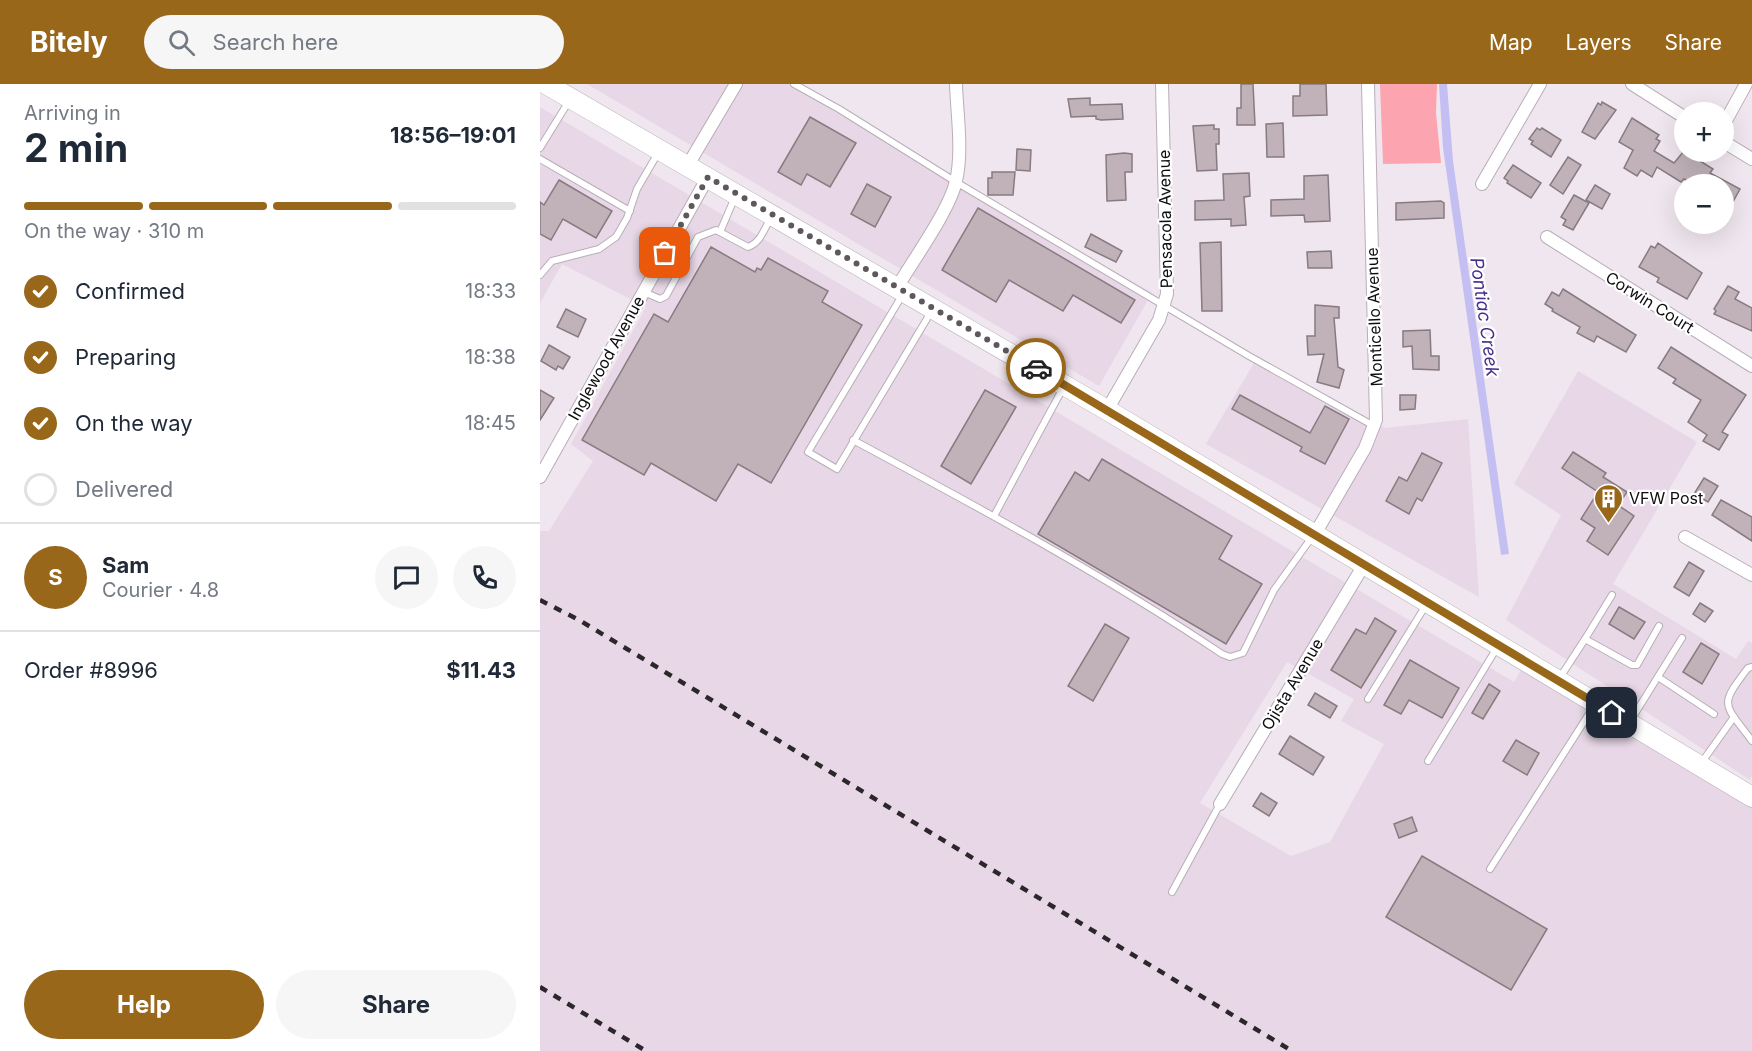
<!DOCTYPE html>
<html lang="en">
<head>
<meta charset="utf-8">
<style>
	body { margin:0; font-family:Inter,sans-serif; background:#f6f6f7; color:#1f2937; height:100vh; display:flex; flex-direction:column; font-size:22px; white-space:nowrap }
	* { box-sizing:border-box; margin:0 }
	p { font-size:20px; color:#747a83 }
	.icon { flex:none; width:33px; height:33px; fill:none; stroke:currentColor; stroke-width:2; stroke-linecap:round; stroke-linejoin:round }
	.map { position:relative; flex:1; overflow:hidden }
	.panel { display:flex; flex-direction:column; background:#fff; width:540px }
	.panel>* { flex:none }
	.controls { position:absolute; left:1134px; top:18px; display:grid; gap:12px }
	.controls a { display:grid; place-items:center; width:60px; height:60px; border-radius:50%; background:#fff; box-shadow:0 6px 24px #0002; font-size:30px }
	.pin { position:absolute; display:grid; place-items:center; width:51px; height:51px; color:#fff; margin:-26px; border-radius:12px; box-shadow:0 3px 9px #0006 }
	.courier { position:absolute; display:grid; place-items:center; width:60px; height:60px; margin:-30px; border:4px solid #98671a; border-radius:50%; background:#fff; color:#222; box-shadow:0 2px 8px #0007 }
	.headline em { font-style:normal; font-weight:700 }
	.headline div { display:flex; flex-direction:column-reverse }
	.headline { display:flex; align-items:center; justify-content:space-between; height:102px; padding:0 24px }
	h1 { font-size:39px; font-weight:700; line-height:45px }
	.bar { display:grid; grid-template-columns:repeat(4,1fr); gap:9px 6px; align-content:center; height:72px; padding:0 24px }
	.bar i { height:8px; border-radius:4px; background:#e0e1e3 }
	.bar .active { background:#98671a }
	.bar p { grid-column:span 4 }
	.line { display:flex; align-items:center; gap:15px; padding:0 24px; border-top:2px solid #e0e1e3 }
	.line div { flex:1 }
	.round { display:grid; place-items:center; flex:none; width:63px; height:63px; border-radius:32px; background:#f6f6f7 }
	ol { padding:0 24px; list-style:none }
	li { display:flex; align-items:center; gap:18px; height:66px }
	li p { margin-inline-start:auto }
	li .icon { padding:6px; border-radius:50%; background:#98671a; color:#fff; stroke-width:4 }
	li:last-child { color:#747a83 }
	li i { width:33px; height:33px; border:3px solid #e0e1e3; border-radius:50% }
	.button { display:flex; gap:12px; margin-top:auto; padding:12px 24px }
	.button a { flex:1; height:69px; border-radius:36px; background:#98671a; color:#fff; font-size:24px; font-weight:700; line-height:69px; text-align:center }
	.button a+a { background:#f6f6f7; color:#1f2937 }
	header { display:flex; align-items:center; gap:36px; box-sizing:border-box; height:84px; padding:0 30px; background:#98671a; color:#fff }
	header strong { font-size:28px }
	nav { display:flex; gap:33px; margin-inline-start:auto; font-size:21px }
	.search { width:420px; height:54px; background:#f6f6f7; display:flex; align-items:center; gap:15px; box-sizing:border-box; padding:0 21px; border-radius:33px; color:#747a83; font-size:22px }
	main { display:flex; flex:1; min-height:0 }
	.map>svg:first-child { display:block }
	.built { fill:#e8d7e6; fill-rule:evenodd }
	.green { fill:#fca5b0 }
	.water { fill:#c3bff2 }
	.building { fill:#c0b2b8; stroke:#877b80; stroke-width:1.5 }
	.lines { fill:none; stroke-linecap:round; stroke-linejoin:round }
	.service-casing { stroke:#b8aeb7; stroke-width:8 }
	.minor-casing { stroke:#b8aeb7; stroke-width:14 }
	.primary-casing { stroke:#b8aeb7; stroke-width:21 }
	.service { stroke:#fff; stroke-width:6 }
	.minor { stroke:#fff; stroke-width:12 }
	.primary { stroke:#fff; stroke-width:20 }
	.rail { stroke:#2b272b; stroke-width:4.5; stroke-dasharray:8 8; stroke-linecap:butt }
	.done { stroke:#5e585d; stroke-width:6; stroke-dasharray:0 10.8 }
	.route { stroke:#98671a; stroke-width:8 }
	.labels { text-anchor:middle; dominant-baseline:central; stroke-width:4.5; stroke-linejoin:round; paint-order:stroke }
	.street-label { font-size:16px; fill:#0f0c0f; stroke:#fff }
	.poi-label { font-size:16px; fill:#0f0c0f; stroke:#fff; text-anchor:start }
	.water-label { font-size:18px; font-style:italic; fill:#452e8e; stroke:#fff }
</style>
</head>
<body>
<header>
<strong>Bitely</strong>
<div class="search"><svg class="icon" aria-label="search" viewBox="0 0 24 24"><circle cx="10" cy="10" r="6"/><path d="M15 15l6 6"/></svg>Search here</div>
<nav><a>Map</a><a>Layers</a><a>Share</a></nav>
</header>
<main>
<section class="panel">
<div class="headline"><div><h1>2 min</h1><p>Arriving in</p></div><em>18:56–19:01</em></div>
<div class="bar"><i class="active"></i><i class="active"></i><i class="active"></i><i></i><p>On the way · 310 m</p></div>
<ol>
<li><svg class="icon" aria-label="check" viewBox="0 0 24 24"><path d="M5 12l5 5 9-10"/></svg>Confirmed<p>18:33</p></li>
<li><svg class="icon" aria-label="check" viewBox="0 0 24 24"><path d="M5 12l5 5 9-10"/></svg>Preparing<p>18:38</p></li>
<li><svg class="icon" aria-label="check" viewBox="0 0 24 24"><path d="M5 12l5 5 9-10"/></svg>On the way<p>18:45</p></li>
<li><i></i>Delivered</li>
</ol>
<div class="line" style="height:108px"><b class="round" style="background:#98671a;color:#fff">S</b><div><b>Sam</b><p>Courier · 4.8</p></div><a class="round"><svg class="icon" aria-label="chat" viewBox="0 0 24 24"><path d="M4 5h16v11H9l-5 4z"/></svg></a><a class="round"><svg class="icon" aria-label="phone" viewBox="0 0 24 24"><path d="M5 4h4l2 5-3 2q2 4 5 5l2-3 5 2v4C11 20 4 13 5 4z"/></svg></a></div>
<div class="line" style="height:78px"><div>Order #8996</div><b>$11.43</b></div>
<div class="button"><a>Help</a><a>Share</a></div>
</section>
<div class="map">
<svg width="1212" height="967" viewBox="0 0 1212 967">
	<rect width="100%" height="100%" fill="#f0e6ef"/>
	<g class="built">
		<polygon points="47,0 254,0 612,209 559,302"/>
		<path d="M0,23L974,598L986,578L1212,713V967H0V447H9L53,377L31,360L106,223L22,180L0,219ZM747,578L814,615L801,637L844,660L790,758L751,772L660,719Z"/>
		<polygon points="718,272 845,344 928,335 939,513 666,360"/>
		<polygon points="1038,287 1157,358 1073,500 1196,575 1208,557 1212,559 1212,692 1210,696 966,536 1021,431 974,400"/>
	</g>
	<polygon class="green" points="840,0 897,0 896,29 901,79 843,80"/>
	<polygon class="water" points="899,0 907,0 913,77 969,470 961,471 903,64"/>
	<g class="building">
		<polygon points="701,0 713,0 715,41 697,41 697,24 701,24"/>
		<polygon points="760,0 786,0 787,31 753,32 753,12 760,12"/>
		<polygon points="550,14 550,21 582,20 583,35 561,36 556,35 556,32 531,33 528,15"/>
		<polygon points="1062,18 1076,26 1055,55 1042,48 1058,19 1061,21"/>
		<polygon points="270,33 316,59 290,103 267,90 261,101 238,88"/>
		<polygon points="1092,34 1119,51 1116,55 1120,57 1114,67 1134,79 1144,67 1173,85 1170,89 1200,105 1184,134 1184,100 1153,100 1144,95 1141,98 1117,83 1112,93 1101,86 1097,92 1084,84 1093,66 1079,58"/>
		<polygon points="743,39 744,73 727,73 726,40"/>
		<polygon points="674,41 674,45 679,45 679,60 676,60 677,86 657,87 653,42"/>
		<polygon points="997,44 1000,46 1002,44 1021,56 1011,73 991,60 993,57 989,55"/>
		<polygon points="477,65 491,66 490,87 476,86"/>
		<polygon points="584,69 592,70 592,88 585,88 586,116 567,117 566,71"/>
		<polygon points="1028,73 1041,81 1023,110 1010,101"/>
		<polygon points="973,81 1001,99 991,114 967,99 968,97 964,94"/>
		<polygon points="452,88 475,88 473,111 448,111 448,94 452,94"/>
		<polygon points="709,89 710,112 704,113 706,141 691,142 691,135 655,136 655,117 684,116 683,90"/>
		<polygon points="788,91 790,137 765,138 764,131 731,132 731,116 764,115 764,92"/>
		<polygon points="19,96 72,127 56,154 23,135 11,156 0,150 0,118 4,121"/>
		<polygon points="327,100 351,113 335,143 311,130"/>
		<polygon points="1055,101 1070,110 1062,125 1046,116"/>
		<polygon points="1034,111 1049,119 1033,146 1023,141 1026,136 1021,133"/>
		<polygon points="901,117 904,119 904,134 856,136 856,119"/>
		<polygon points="438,124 595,216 581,239 533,211 523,227 469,196 456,218 402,186"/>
		<polygon points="551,150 582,167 576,178 545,163"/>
		<polygon points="681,158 682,227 662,227 660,159"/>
		<polygon points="1118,159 1162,189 1147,215 1117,198 1119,194 1099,183 1111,162 1115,164"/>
		<polygon points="171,163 215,188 217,184 221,186 228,174 288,207 282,218 322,241 231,399 198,380 176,417 111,379 104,391 42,356 114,230 128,238"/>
		<polygon points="791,167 792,184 768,184 767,168"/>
		<polygon points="1188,202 1199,208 1195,215 1212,224 1212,247 1174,230 1176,227 1174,225"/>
		<polygon points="1023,205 1096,251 1086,268 1057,252 1054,258 1037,249 1040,243 1012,227 1013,225 1005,220 1012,208 1019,212"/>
		<polygon points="775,221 799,223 799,234 794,234 798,283 804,286 799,304 777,298 784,270 768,271 767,252 775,252"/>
		<polygon points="26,225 46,235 38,253 17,243"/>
		<polygon points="890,246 891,272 899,272 899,286 873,285 872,262 863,263 863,247"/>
		<polygon points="9,261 30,273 23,285 18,282 16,286 1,277"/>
		<polygon points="1131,263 1206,311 1182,348 1188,351 1179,366 1163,357 1167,351 1148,338 1161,316 1133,299 1136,295 1118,284"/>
		<polygon points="0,306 14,314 0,336"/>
		<polygon points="445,306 476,323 431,400 401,382"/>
		<polygon points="700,311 770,349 785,322 809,335 785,380 760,367 762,363 692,325"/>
		<polygon points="860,311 876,311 875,325 860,326"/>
		<polygon points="1033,368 1066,389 1063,393 1087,408 1078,421 1094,432 1068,471 1047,457 1055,444 1041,435 1058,408 1022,384"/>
		<polygon points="882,369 902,379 882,417 877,414 869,430 846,417 859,393 867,397"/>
		<polygon points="562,375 692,452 679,475 722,500 686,560 498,450 535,388 549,397"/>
		<polygon points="1164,394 1178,402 1168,418 1154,410"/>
		<polygon points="1181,416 1212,433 1212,457 1172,431"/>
		<polygon points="1149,478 1164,487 1149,512 1134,503"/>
		<polygon points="1160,519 1173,527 1165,538 1153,530"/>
		<polygon points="1079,523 1105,538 1094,555 1069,540"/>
		<polygon points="835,534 856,547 821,604 791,586 816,545 826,550"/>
		<polygon points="565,540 589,554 553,617 528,602"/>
		<polygon points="1161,559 1179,570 1162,600 1143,588"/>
		<polygon points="870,576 919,604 902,634 869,616 861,630 844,621"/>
		<polygon points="949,600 960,607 943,635 932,629"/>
		<polygon points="775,609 797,622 790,634 768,621"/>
		<polygon points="750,652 784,673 773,691 739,670"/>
		<polygon points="976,656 999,669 987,691 963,677"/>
		<polygon points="721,709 737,719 729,732 713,722"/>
		<polygon points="872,733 877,747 859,754 854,740"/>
		<polygon points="882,772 1007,845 971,906 846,833"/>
	</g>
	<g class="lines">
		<defs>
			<g id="service">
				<polyline points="254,0 299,25 416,98 709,272 834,342"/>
				<polyline points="0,64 29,17"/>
				<polyline points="0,75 90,127"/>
				<polyline points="180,148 195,113"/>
				<polyline points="0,191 12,177 59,165 76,153 87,134 97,105 118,69"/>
				<path d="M104,208L120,215L126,212L158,153L176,146L208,163C220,159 224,146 230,135"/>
				<polyline points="363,210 268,368 297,385 391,228"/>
				<path d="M313,356C438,423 564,491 682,570L690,573L703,569L734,506L772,453"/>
				<polyline points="454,432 523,304"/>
				<polyline points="1072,511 1045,555 1092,581 1097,581 1119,542"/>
				<path d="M1212,583L1208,584C1178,623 1184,619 1212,657"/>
				<polyline points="1118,593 1174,630"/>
				<polyline points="1019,595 1045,555"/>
				<polyline points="828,615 886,521"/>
				<polyline points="1091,636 1142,554"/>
				<polyline points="888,677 958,562"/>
				<polyline points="1162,678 1194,633"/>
				<polyline points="950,785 1054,622"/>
				<polyline points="632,808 680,720"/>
			</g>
			<g id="minor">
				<polyline points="1092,0 1144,33"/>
				<polyline points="1184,40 1206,0"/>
				<polyline points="1184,58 1212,75"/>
				<polyline points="148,81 196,0"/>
				<polyline points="942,100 1000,0"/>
				<polyline points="1007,153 1212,282"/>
				<path d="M358,202C374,175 410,125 416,97C423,67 417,31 416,0"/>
				<polyline points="567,326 619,236 627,210 622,0"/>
				<polyline points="0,393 168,93"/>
				<polyline points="775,450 825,364 836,336 828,0"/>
				<polyline points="1145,453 1212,491"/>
				<polyline points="680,720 825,479"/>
			</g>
			<polyline id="primary" points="6,0 567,326 1212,713"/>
		</defs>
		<use href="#service" class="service-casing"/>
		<use href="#minor" class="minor-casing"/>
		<use href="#primary" class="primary-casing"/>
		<use href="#service" class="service"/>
		<use href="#minor" class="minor"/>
		<use href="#primary" class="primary"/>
		<g class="rail">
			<polyline points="0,516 39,536 752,967"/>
			<polyline points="0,903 106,967"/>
		</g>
	</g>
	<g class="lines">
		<polyline class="done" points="125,169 168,93 496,284"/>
		<polyline class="route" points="496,284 1072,629"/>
	</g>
	<defs>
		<symbol id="building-pin" viewBox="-11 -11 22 30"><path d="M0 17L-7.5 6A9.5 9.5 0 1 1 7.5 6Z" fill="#98671a" stroke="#fff"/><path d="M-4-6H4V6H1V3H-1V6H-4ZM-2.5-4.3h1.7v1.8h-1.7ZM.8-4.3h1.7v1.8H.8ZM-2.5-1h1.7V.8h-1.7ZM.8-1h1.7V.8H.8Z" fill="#fff"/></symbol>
	</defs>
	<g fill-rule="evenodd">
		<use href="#building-pin" x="1052" y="398" width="33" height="45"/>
	</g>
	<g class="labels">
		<g class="street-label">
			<text transform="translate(625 135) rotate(-91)">Pensacola Avenue</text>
			<text transform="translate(1110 218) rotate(32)">Corwin Court</text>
			<text transform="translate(834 233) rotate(-92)">Monticello Avenue</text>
			<text transform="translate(66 274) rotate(-61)">Inglewood Avenue</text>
			<text transform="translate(752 600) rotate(-59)">Ojista Avenue</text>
		</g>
		<g class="poi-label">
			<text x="1089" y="414">VFW Post</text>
		</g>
		<g class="water-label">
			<text transform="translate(945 233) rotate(82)">Pontiac Creek</text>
		</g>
	</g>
</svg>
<div class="controls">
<a>+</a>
<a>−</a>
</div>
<div class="pin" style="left:125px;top:169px;background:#ea580c"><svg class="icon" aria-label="bag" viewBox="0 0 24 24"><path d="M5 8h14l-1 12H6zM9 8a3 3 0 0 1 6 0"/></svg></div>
<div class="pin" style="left:1072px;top:629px;background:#1f2937"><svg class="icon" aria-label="home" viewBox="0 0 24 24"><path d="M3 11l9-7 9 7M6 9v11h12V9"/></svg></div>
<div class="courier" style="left:496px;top:284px"><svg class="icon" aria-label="car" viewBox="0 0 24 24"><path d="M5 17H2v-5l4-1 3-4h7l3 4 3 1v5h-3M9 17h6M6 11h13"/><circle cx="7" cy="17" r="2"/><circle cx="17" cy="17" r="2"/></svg></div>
</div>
</main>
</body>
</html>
